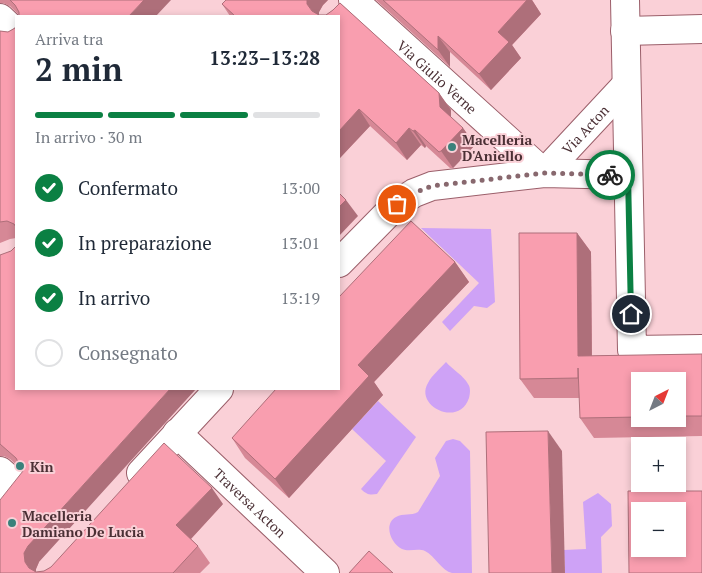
<!DOCTYPE html>
<html lang="it">
<head>
<meta charset="utf-8">
<style>
	body { margin:0; font-family:"PT Serif",serif; background:#f2f2f3; color:#1f2937; height:100vh; display:flex; flex-direction:column; font-size:19px; white-space:nowrap }
	* { box-sizing:border-box; margin:0 }
	p { font-size:16px; color:#747a83 }
	.icon { flex:none; width:28px; height:28px; fill:none; stroke:currentColor; stroke-width:2; stroke-linecap:round; stroke-linejoin:round }
	.map { position:relative; flex:1; overflow:hidden }
	.panel { position:absolute; left:15px; top:15px; width:325px; height:375px; display:flex; flex-direction:column; background:#fff; border-radius:0px; box-shadow:0 2px 8px #0003 }
	.panel>* { flex:none }
	.needle { width:32px; rotate:42deg }
	.controls { position:absolute; left:631px; top:372px; display:grid; gap:10px }
	.controls a { display:grid; place-items:center; width:55px; height:55px; border-radius:0px; background:#fff; box-shadow:0 2px 8px #0003; font-size:25px }
	.pin { position:absolute; display:grid; place-items:center; width:42px; height:42px; color:#fff; margin:-21px; border:2px solid #fff; border-radius:50%; box-shadow:0 1px 5px #0007 }
	.courier { position:absolute; display:grid; place-items:center; width:50px; height:50px; margin:-25px; border:4px solid #0b8043; border-radius:50%; background:#fff; color:#222; box-shadow:0 1px 6px #0007 }
	.overview em { font-style:normal; font-weight:800 }
	.overview div { display:flex; flex-direction:column-reverse }
	.overview { display:flex; align-items:center; justify-content:space-between; height:85px; padding:0 20px }
	h1 { font-size:32px; font-weight:800; line-height:38px }
	.bar { display:grid; grid-template-columns:repeat(4,1fr); gap:8px 5px; align-content:center; height:60px; padding:0 20px }
	.bar i { height:6px; border-radius:4px; background:#e0e1e3 }
	.bar .on { background:#0b8043 }
	.bar p { grid-column:span 4 }
	ol { padding:0 20px; list-style:none }
	li { display:flex; align-items:center; gap:15px; height:55px }
	li p { margin-inline-start:auto }
	li .icon { padding:5px; border-radius:50%; background:#0b8043; color:#fff; stroke-width:4 }
	li:last-child { color:#747a83 }
	li i { width:28px; height:28px; border:2px solid #e0e1e3; border-radius:50% }
	.map>svg:first-child { display:block }
	.green { fill:#cea2f6 }
	.lines { fill:none; stroke-linecap:round; stroke-linejoin:round }
	.street-casing { stroke:#9b5f6a; stroke-width:30 }
	.street { stroke:#fff; stroke-width:28 }
	.wall { fill:#d68896; fill-rule:evenodd }
	.shaded-wall { fill:#ae6f7a }
	.building { fill:#f99eaf; stroke:#ae6f7a; fill-rule:evenodd }
	.done { stroke:#88686e; stroke-width:5; stroke-dasharray:0 9 }
	.route { stroke:#0b8043; stroke-width:6 }
	.poi-dot { fill:#3a817b; stroke:#fad0d7; stroke-width:2 }
	.labels { text-anchor:middle; dominant-baseline:central; stroke-width:4; stroke-linejoin:round; paint-order:stroke }
	.street-label { font-size:14px; fill:#4b3035; stroke:#fad0d7 }
	.poi-label { font-size:14px; font-weight:bold; fill:#4b3035; stroke:#fad0d7; text-anchor:start }
</style>
</head>
<body>
<div class="map">
<svg width="702" height="573" viewBox="0 0 702 573">
	<rect width="100%" height="100%" fill="#fad0d7"/>
	<g class="green">
		<polygon points="421,228 491,229 495,302 487,308 474,306 450,331 442,322 479,283"/>
		<path d="M446,362C452,369 464,376 468,384C471,388 470,394 469,398C459,428 414,406 428,383C432,375 440,369 446,362Z"/>
		<path d="M378,401L416,437L377,494C370,495 367,495 361,489L386,461L352,429Z"/>
		<path d="M453,439L460,441L470,451L472,573C466,573 458,573 452,573C442,571 435,556 425,551C418,548 409,552 402,549C391,544 383,524 396,517C403,513 411,516 418,512L440,476L435,458L446,441Z"/>
		<polygon points="598,493 611,504 612,526 601,537 602,573 565,573 564,550 586,549 583,502"/>
	</g>
	<g class="lines">
		<defs>
			<g id="street">
				<path id="s1" d="M353,0L544,173"/>
				<polyline points="625,0 632,350 702,349"/>
				<polyline points="0,18 16,33"/>
				<polyline points="625,31 702,29"/>
				<path id="s2" d="M544,173L626,85"/>
				<polyline points="339,263 397,204 414,193 432,186 544,173 628,175"/>
				<path id="s3" d="M177,433L325,573"/>
				<polyline points="0,471 17,486 0,506"/>
				<polyline points="141,473 219,389"/>
			</g>
		</defs>
		<use href="#street" class="street-casing"/>
		<use href="#street" class="street"/>
	</g>
	<g class="wall">
		<polygon points="0,0 171,0 19,15 10,6 3,3 0,3"/>
		<polygon points="226,0 328,0 323,5 319,12 319,15 326,15 333,10 340,3 439,93 451,110 451,118 463,128 475,145 453,168 450,168 426,146 425,148 421,145 407,160 370,126 339,159 339,16 230,16 222,4"/>
		<polygon points="376,0 532,0 541,14 512,45 521,58 491,90 450,52 450,67"/>
		<polygon points="16,26 16,238 10,239 0,243 0,31 8,32 15,28"/>
		<path d="M577,233L591,252L592,356L702,354V436L594,438L580,418V398H534L520,379ZM640,381H678V419H640Z"/>
		<polygon points="0,255 39,562 36,569 36,572 44,571 223,504 191,539 198,546 210,563 200,573 0,573 23,471 10,459 4,456 0,456"/>
		<polygon points="455,262 469,282 374,382 383,395 289,498 245,458 232,438"/>
	</g>
	<g class="shaded-wall">
		<polygon points="144,0 171,0 156,16 129,16"/>
		<polygon points="307,0 328,0 323,5 319,12 319,16 316,16 307,4"/>
		<polygon points="527,0 532,0 541,14 512,45 521,58 491,90 479,74 498,32"/>
		<polygon points="438,36 450,52 450,67 438,50"/>
		<polygon points="439,93 451,110 451,124 440,107"/>
		<polygon points="359,109 370,126 339,159 339,131"/>
		<polygon points="409,128 421,145 407,160 396,143"/>
		<polygon points="463,128 475,145 453,168 441,151"/>
		<polygon points="415,130 426,146 425,148 413,131"/>
		<polygon points="346,200 358,216 339,236 339,207"/>
		<polygon points="577,233 591,252 592,376 578,356"/>
		<polygon points="455,262 469,282 374,382 383,395 289,498 275,479 358,365"/>
		<polygon points="170,389 196,389 39,562 36,569 36,573 33,573 25,562 24,553 28,546"/>
		<polygon points="548,431 562,451 565,573 552,573"/>
		<polygon points="212,488 223,504 188,542 176,525"/>
	</g>
	<g class="building">
		<polygon points="10,0 144,0 129,16 19,16 19,12 15,5"/>
		<polygon points="226,0 307,0 307,4 312,11 319,15 326,15 333,10 340,3 439,93 440,107 463,128 441,151 439,152 415,130 413,131 409,128 396,143 359,109 339,131 339,16 235,16 222,4"/>
		<polygon points="383,0 527,0 498,32 509,42 479,74 438,36 438,50"/>
		<polygon points="16,26 16,227 14,224 7,221 0,222 0,31 8,32 15,28"/>
		<polygon points="339,193 346,200 339,207"/>
		<polygon points="411,221 455,262 358,365 369,376 275,479 232,438 276,389 339,389 339,297"/>
		<polygon points="519,233 577,233 578,356 702,354 702,416 678,416 678,381 640,381 640,417 580,418 578,368 578,378 520,379"/>
		<polygon points="16,246 16,389 170,389 28,546 24,553 25,562 29,568 36,572 44,571 51,567 164,443 212,488 176,525 198,546 173,573 0,573 0,500 23,471 16,458 0,444 0,255 11,251"/>
		<polygon points="548,431 552,573 489,573 486,432"/>
		<path d="M628,491H702V573H629ZM640,511H678V549H640Z"/>
		<polygon points="369,551 393,573 349,573"/>
	</g>
	<g class="lines">
		<polyline class="done" points="397,204 414,193 432,186 544,173 610,175"/>
		<polyline class="route" points="610,175 628,175 631,314"/>
	</g>
	<g class="poi-dot">
		<circle cx="452" cy="147" r="5"/>
		<circle cx="20" cy="466" r="5"/>
		<circle cx="12" cy="523" r="5"/>
	</g>
	<g class="labels">
		<g class="street-label">
			<text stroke="none"><textPath href="#s1" startOffset="114">Via Giulio Verne</textPath></text>
			<text stroke="none"><textPath href="#s2" startOffset="60">Via Acton</textPath></text>
			<text stroke="none"><textPath href="#s3" startOffset="101">Traversa Acton</textPath></text>
		</g>
		<g class="poi-label">
			<text x="462" y="139">Macelleria<tspan x="462" dy="16">D'Aniello</tspan></text>
			<text x="30" y="466">Kin</text>
			<text x="22" y="515">Macelleria<tspan x="22" dy="16">Damiano De Lucia</tspan></text>
		</g>
	</g>
</svg>
<div class="controls">
<a><svg class="needle" viewBox="-14 -14 28 28"><path d="M0-13l5 13h-10z" fill="#e53935"/><path d="M0 13l5-13h-10z" fill="#747a83"/></svg></a>
<a>+</a>
<a>−</a>
</div>
<div class="pin" style="left:397px;top:204px;background:#ea580c"><svg class="icon" aria-label="bag" viewBox="0 0 24 24"><path d="M5 8h14l-1 12H6zM9 8a3 3 0 0 1 6 0"/></svg></div>
<div class="pin" style="left:631px;top:314px;background:#1f2937"><svg class="icon" aria-label="home" viewBox="0 0 24 24"><path d="M3 11l9-7 9 7M6 9v11h12V9"/></svg></div>
<div class="courier" style="left:610px;top:175px"><svg class="icon" aria-label="bike" viewBox="0 0 24 24"><circle cx="6" cy="16" r="4"/><circle cx="18" cy="16" r="4"/><path d="M6 16l4-8h5l3 8M10 8l3 8H6M13 5h3"/></svg></div>
<section class="panel">
<div class="overview"><div><h1>2 min</h1><p>Arriva tra</p></div><em>13:23–13:28</em></div>
<div class="bar"><i class="on"></i><i class="on"></i><i class="on"></i><i></i><p>In arrivo · 30 m</p></div>
<ol>
<li><svg class="icon" aria-label="check" viewBox="0 0 24 24"><path d="M5 12l5 5 9-10"/></svg>Confermato<p>13:00</p></li>
<li><svg class="icon" aria-label="check" viewBox="0 0 24 24"><path d="M5 12l5 5 9-10"/></svg>In preparazione<p>13:01</p></li>
<li><svg class="icon" aria-label="check" viewBox="0 0 24 24"><path d="M5 12l5 5 9-10"/></svg>In arrivo<p>13:19</p></li>
<li><i></i>Consegnato</li>
</ol>
</section>
</div>
</body>
</html>
